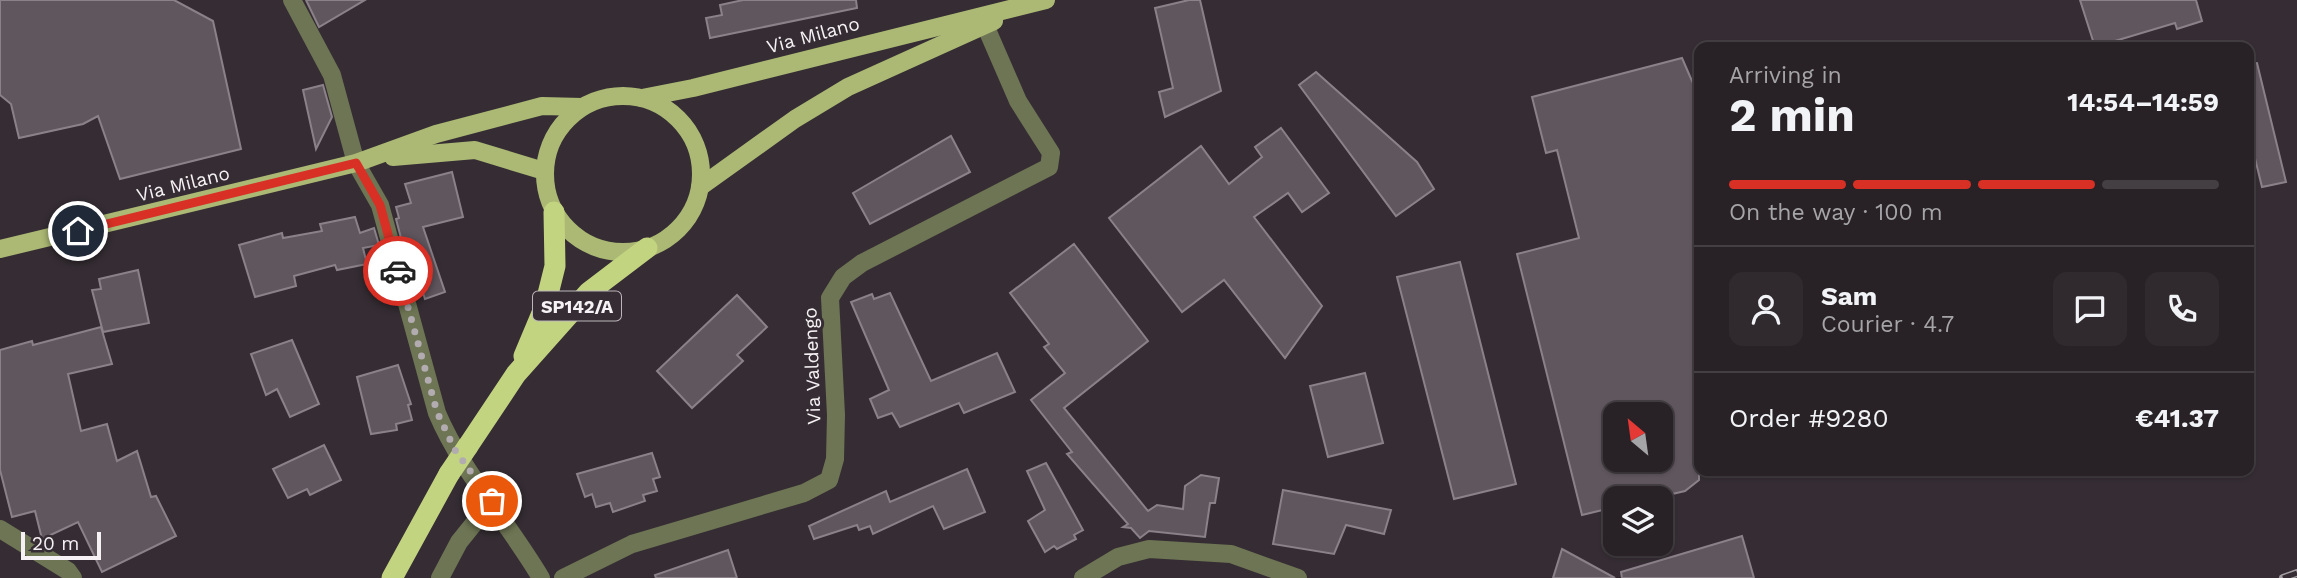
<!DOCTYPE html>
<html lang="en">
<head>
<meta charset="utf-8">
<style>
	body { margin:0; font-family:"Work Sans",sans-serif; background:#302a2e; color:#f1f3f6; height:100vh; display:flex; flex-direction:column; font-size:26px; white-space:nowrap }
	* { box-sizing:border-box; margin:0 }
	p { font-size:23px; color:#a5a4a7 }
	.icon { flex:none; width:38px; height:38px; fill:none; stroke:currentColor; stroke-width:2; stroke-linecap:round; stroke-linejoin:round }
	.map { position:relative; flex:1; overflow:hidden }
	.side { position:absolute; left:1694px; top:42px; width:560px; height:434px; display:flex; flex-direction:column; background:#282226; border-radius:14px; box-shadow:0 2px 5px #0004,0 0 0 2px #443f43 }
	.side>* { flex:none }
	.needle { width:46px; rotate:331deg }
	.buttons { position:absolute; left:1603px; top:402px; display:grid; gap:14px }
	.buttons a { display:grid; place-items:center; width:70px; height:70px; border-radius:14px; background:#282226; box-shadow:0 2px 5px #0004,0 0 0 2px #443f43; font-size:35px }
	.scale { position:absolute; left:21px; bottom:18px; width:80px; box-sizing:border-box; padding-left:7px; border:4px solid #f6f1f4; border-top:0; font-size:19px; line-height:24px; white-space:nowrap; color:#f6f1f4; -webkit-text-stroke:5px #352d33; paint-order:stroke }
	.pin { position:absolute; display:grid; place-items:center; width:60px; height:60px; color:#fff; margin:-30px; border:4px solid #fff; border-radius:50%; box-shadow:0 2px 7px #0007 }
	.courier { position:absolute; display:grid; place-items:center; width:70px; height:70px; margin:-35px; border:5px solid #d93025; border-radius:50%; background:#fff; color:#222; box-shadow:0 2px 9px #0007 }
	.overview em { font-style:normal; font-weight:700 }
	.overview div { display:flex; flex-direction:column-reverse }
	.overview { display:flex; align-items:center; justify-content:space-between; height:119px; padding:0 35px }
	h1 { font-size:46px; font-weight:700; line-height:52px }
	.bar { display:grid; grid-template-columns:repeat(4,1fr); gap:10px 7px; align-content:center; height:84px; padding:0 35px }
	.bar i { height:9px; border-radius:5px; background:#443f43 }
	.bar .selected { background:#d93025 }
	.bar p { grid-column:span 4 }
	.line { display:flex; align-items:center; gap:18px; padding:0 35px; border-top:2px solid #443f43 }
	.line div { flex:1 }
	.round { display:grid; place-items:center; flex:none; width:74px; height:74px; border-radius:14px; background:#302a2e }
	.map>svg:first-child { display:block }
	.building { fill:#60575e; stroke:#8b8289; stroke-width:2; fill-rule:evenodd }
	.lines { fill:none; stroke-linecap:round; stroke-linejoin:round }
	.minor { stroke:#6e7554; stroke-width:18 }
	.major { stroke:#abb974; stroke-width:18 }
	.highway { stroke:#c3d480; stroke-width:21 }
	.rail-casing { stroke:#a59fa3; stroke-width:8 }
	.rail { stroke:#352d33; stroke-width:5; stroke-dasharray:16; stroke-linecap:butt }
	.highway-bridge { stroke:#c3d480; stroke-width:21 }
	.done { stroke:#b2acb0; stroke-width:7; stroke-dasharray:0 12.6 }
	.route { stroke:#d93025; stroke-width:9 }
	.labels { text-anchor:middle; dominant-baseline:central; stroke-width:6; stroke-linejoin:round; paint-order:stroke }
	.shield { fill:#352d33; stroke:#bcb6ba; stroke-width:2 }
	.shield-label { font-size:18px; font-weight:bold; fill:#f6f1f4 }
	.street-label { font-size:19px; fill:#f6f1f4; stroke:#352d33 }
</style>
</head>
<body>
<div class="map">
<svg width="2297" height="578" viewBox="0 0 2297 578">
	<rect width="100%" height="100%" fill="#352d33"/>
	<g class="building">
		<polygon points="0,0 174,0 213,21 241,149 120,179 98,116 83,124 19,138 11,104 0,95"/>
		<polygon points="306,0 365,0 319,27"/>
		<polygon points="743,0 856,0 857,8 710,38 706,18 722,15 720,5"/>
		<polygon points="1189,0 1200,0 1221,91 1165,117 1159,92 1173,88 1155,8"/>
		<polygon points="2080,0 2196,0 2202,21 2177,29 2175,23 2095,47"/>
		<path d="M1682,58L1699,97V480L1685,491L1651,499H1615V507L1582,515L1517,254L1579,238L1557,150L1546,153L1532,97ZM1615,415H1661V460H1615Z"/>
		<polygon points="2257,63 2286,182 2262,187 2249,134 2249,64"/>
		<polygon points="1316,72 1417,162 1434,189 1396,216 1299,85"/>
		<polygon points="323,85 332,117 316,149 303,90"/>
		<polygon points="1281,128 1329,193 1302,212 1288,193 1254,217 1322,306 1285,358 1224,280 1182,312 1109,218 1201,146 1229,184 1262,157 1255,147"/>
		<polygon points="951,136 970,172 870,224 853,193"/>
		<polygon points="452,172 463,217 423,227 445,292 425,299 406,241 402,242 396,219 399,218 396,207 411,203 405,184"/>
		<polygon points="355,217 360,233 374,228 379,245 363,248 367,264 337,270 335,265 294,276 296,286 255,297 239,245 282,233 283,238 322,231 320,224"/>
		<polygon points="1074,244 1148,341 1064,408 1148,511 1157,505 1183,509 1185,486 1201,475 1219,478 1215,503 1210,503 1205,537 1149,531 1140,538 1131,528 1123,527 1128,524 1067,454 1072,452 1031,400 1065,373 1044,347 1049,344 1010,293"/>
		<polygon points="1460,262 1516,484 1454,499 1397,277"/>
		<polygon points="138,270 149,323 103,332 92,290 101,289 99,279"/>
		<polygon points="890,293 931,381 997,353 1015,392 964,413 959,403 900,427 892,413 878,418 870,399 889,390 851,302 872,294 874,299"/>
		<polygon points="737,295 767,327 737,355 743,361 692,408 657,371"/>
		<polygon points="101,327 112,364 68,374 81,431 107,424 117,461 137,451 151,497 156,496 176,536 102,572 78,522 42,539 35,511 12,517 0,470 0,350 32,341 33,345"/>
		<polygon points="292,340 319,404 290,417 277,389 266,395 251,354"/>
		<polygon points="398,365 411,404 408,405 412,420 396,424 397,430 371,434 357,377"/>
		<polygon points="1365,373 1383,443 1328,457 1310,386"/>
		<polygon points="324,445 341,480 310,495 307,489 288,498 273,469"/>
		<polygon points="652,453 660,477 653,479 657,491 643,495 645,501 613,512 610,503 596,507 592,494 585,497 577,474"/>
		<polygon points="1046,463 1083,530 1074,535 1076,539 1057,549 1054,546 1045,552 1028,521 1045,510 1027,471"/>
		<polygon points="967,469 985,512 944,529 933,506 873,534 870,526 859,530 857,525 814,539 809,526 886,491 890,502"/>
		<polygon points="1283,490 1391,510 1384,534 1346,525 1334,554 1273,544"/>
		<polygon points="1742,536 1754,578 1622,578 1621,572"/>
		<polygon points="1562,549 1615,578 1553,578"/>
		<polygon points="728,550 737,578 656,578 655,575"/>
	</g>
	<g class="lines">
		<g class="minor">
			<path d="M292,0L332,75L356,163L380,205L437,413C462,472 508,522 541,578"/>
			<polyline points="0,529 68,571 73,578"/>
			<polyline points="440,578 459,542 492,501"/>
			<polyline points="563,578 632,544 804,493 829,480 835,459 836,415 830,298 843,277 862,263 1049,167 1051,153 1018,101 985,25"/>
			<polyline points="1083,578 1118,557 1149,549 1231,554 1298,578"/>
		</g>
		<g class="major">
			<circle cx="623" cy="174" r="78"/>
			<polyline points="642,98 693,88 1046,0"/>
			<polyline points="393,157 475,150 544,171"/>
			<polyline points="700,187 795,119 848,87 994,21"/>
			<polyline points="0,249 356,163 436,134 542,106 582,107"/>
		</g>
		<g class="highway">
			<polyline points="524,356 545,306 555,266 554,212"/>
			<polyline points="468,446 516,374 589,292 647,248"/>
			<polyline points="392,578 449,474"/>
		</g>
		<defs>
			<polyline id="rail" points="2283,578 2297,573"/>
		</defs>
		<use href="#rail" class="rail-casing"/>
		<use href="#rail" class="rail"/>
		<polyline class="highway-bridge" points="449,474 468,446"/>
	</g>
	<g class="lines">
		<polyline class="done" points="398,271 437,412 455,450 492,501"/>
		<polyline class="route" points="78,231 356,163 380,205 398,271"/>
	</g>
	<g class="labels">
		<rect class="shield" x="533" y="291.5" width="88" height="29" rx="5"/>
		<g class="shield-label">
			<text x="577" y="306">SP142/A</text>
		</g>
		<g class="street-label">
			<text transform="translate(813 35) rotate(-15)">Via Milano</text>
			<text transform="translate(183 184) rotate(-14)">Via Milano</text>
			<text transform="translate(812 366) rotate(-92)">Via Valdengo</text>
		</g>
	</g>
</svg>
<div class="buttons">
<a><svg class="needle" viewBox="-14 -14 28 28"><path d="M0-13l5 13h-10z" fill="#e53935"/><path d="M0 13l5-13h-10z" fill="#a5a4a7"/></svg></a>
<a><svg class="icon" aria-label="layers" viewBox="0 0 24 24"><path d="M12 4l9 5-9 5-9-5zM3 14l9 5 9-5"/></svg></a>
</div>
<div class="scale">20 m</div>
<div class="pin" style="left:492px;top:501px;background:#ea580c"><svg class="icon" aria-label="bag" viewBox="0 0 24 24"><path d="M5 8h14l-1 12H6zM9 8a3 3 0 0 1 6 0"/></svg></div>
<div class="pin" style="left:78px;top:231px;background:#1f2937"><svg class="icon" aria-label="home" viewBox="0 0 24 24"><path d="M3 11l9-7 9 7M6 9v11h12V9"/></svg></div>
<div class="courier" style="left:398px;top:271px"><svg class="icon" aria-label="car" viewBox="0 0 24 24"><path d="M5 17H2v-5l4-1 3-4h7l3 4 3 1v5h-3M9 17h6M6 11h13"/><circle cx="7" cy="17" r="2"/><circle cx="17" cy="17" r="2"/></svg></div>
<section class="side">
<div class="overview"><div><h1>2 min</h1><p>Arriving in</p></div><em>14:54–14:59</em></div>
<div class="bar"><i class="selected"></i><i class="selected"></i><i class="selected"></i><i></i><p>On the way · 100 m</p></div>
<div class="line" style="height:126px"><a class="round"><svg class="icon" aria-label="person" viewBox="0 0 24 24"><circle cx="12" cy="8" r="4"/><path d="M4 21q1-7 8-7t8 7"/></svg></a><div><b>Sam</b><p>Courier · 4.7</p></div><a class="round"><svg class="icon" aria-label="chat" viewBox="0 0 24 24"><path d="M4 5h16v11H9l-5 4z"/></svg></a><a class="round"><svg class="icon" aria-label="phone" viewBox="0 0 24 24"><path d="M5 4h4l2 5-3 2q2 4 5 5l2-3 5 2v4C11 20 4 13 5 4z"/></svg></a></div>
<div class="line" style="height:91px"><div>Order #9280</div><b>€41.37</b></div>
</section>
</div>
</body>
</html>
